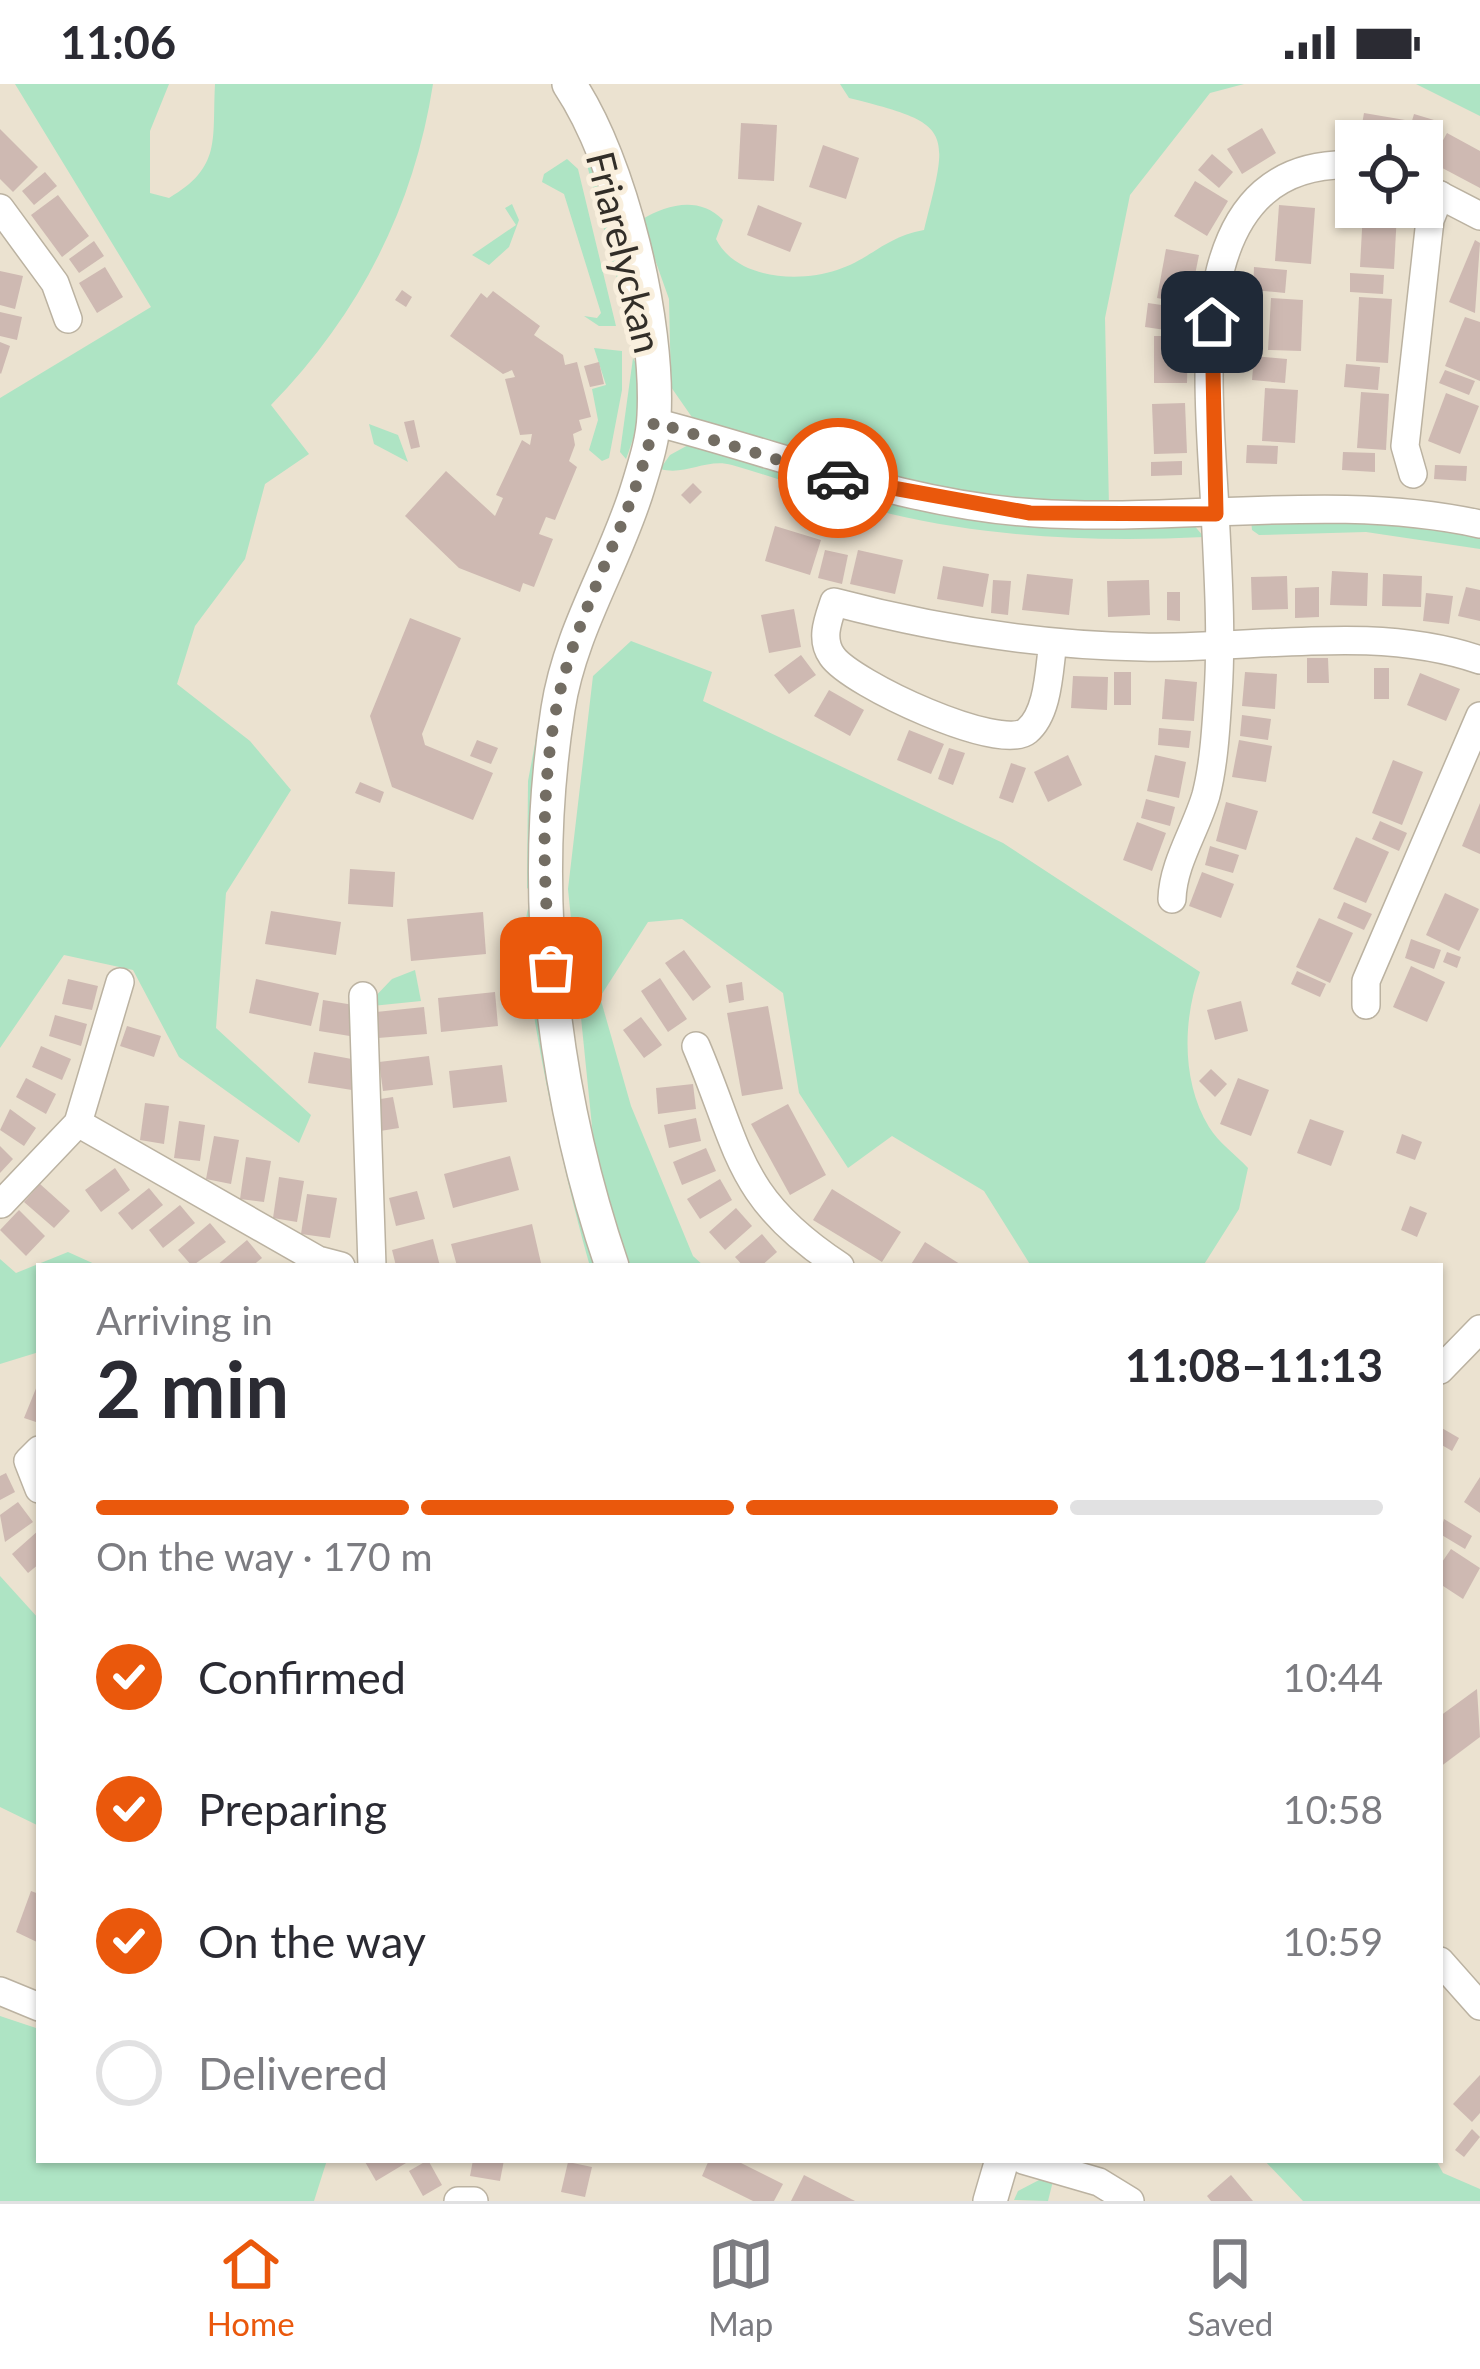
<!DOCTYPE html>
<html lang="en">
<head>
<meta charset="utf-8">
<style>
	body { margin:0; font-family:Lato,sans-serif; background:#f2f2f3; color:#2b2b33; height:100vh; display:flex; flex-direction:column; font-size:45px; white-space:nowrap }
	* { box-sizing:border-box; margin:0 }
	p { font-size:39px; color:#7c7c81 }
	.icon { flex:none; width:66px; height:66px; fill:none; stroke:currentColor; stroke-width:2; stroke-linecap:round; stroke-linejoin:round }
	.map { position:relative; flex:1; overflow:hidden }
	.details { position:absolute; left:36px; top:1179px; width:1407px; height:900px; display:flex; flex-direction:column; background:#fff; border-radius:0px; box-shadow:0 3px 9px #0004 }
	.details>* { flex:none }
	.fabs { position:absolute; left:1335px; top:36px; display:grid; gap:24px }
	.fabs a { display:grid; place-items:center; width:108px; height:108px; border-radius:0px; background:#fff; box-shadow:0 3px 9px #0004; font-size:60px }
	.pin { position:absolute; display:grid; place-items:center; width:102px; height:102px; color:#fff; margin:-51px; border-radius:24px; box-shadow:0 6px 18px #0006 }
	.courier { position:absolute; display:grid; place-items:center; width:120px; height:120px; margin:-60px; border:9px solid #ea580c; border-radius:50%; background:#fff; color:#222; box-shadow:0 3px 15px #0007 }
	.summary em { font-style:normal; font-weight:700 }
	.summary div { display:flex; flex-direction:column-reverse }
	.summary { display:flex; align-items:center; justify-content:space-between; height:204px; padding:0 60px }
	h1 { font-size:78px; font-weight:700; line-height:90px }
	.bar { display:grid; grid-template-columns:repeat(4,1fr); gap:18px 12px; align-content:center; height:144px; padding:0 60px }
	.bar i { height:15px; border-radius:9px; background:#e1e1e2 }
	.bar .selected { background:#ea580c }
	.bar p { grid-column:span 4 }
	ol { padding:0 60px; list-style:none }
	li { display:flex; align-items:center; gap:36px; height:132px }
	li p { margin-inline-start:auto }
	li .icon { padding:12px; border-radius:50%; background:#ea580c; color:#fff; stroke-width:4 }
	li:last-child { color:#7c7c81 }
	li i { width:66px; height:66px; border:6px solid #e1e1e2; border-radius:50% }
	.status { display:flex; justify-content:space-between; align-items:center; height:84px; padding:0 60px; background:#fff; direction:ltr }
	.status svg { height:33px; fill:currentColor }
	.dock { display:flex; justify-content:space-around; align-items:center; height:168px; border-top:3px solid #e1e1e2; background:#fff; font-size:33px; color:#7c7c81 }
	.dock a { display:grid; justify-items:center; gap:6px }
	.dock .selected { color:#ea580c }
	.map>svg:first-child { display:block }
	.green { fill:#aee4c4 }
	.building { fill:#ceb9b2 }
	.lines { fill:none; stroke-linecap:round; stroke-linejoin:round }
	.minor-casing { stroke:#bbb2a1; stroke-width:30 }
	.tertiary-casing { stroke:#bbb2a1; stroke-width:36 }
	.minor { stroke:#fff; stroke-width:27 }
	.tertiary { stroke:#fff; stroke-width:33 }
	.done { stroke:#736d63; stroke-width:12; stroke-dasharray:0 21.6 }
	.route { stroke:#ea580c; stroke-width:15 }
	.labels { text-anchor:middle; dominant-baseline:central; stroke-width:10; stroke-linejoin:round; paint-order:stroke }
	.street-label { font-size:39px; fill:#322e28; stroke:#f9efdd }
</style>
</head>
<body>
<div class="status"><b>11:06</b><svg viewBox="0 0 49 12"><path d="M0 12V9h3v3zM5 12V6h3v6zM10 12V3h3v9zM15 12V0h3v12zM26 1h20v11H26zM47 4h2v5h-2z"/></svg></div>
<div class="map">
<svg width="1480" height="2117" viewBox="0 0 1480 2117">
	<rect width="100%" height="100%" fill="#ebe2d0"/>
	<g class="green">
		<path d="M15,0H169L150,47V109L169,114C222,83 212,56 215,0H433C414,124 358,232 271,321L309,370L265,400L245,475L195,542L177,600L250,657L291,706L226,809L216,944L311,1031L299,1059L179,973L133,886L64,871L0,964V314L151,223Z"/>
		<path d="M840,0H1244L1210,9L1130,111L1105,234L1109,423L958,408L847,385L696,339L671,303L669,215L641,136C668,120 699,112 723,136L716,155C736,195 798,199 837,186C871,175 885,153 924,146C949,46 955,40 849,14Z"/>
		<polygon points="1416,0 1480,0 1480,32"/>
		<polygon points="567,75 578,85 616,242 599,242 584,232 597,234 601,229 564,110 542,98 544,90"/>
		<polygon points="586,77 596,87 635,224 628,237"/>
		<polygon points="512,120 519,136 509,163 489,181 472,171 516,141 505,124"/>
		<polygon points="594,264 622,267 622,306 609,374 602,377 589,366 598,336 592,305 606,301"/>
		<path d="M633,274C650,302 637,346 626,375L620,368Z"/>
		<polygon points="369,340 398,351 408,378 374,360"/>
		<path d="M690,360L797,389L1192,439L1204,453C1100,458 993,454 891,430C837,417 785,396 732,381C706,374 686,392 660,385L670,371Z"/>
		<polygon points="1251,436 1373,436 1480,450 1480,465 1366,448 1259,451 1252,446"/>
		<path d="M631,557L712,588L703,617L1003,759L1200,888C1183,935 1181,997 1209,1043C1218,1058 1236,1071 1248,1084L1239,1125L1203,1182H1031L984,1107L892,1052L848,1084L799,1009L783,909L682,835L648,838L600,913L631,1022L693,1172L704,1182H629L595,1072L568,805L593,592Z"/>
		<polygon points="549,585 551,586 532,808 527,804 528,697"/>
		<path d="M530,820L597,1182H590C573,1127 508,858 530,820Z"/>
		<polygon points="415,886 421,917 372,922 370,918 392,895"/>
		<polygon points="68,1168 99,1182 39,1182 39,1268 0,1280 0,1175 16,1189"/>
		<polygon points="0,1492 39,1535 39,1742 0,1723"/>
		<polygon points="0,1932 39,1945 39,2076 327,2076 314,2117 0,2117"/>
		<polygon points="1264,2076 1436,2076 1443,2089 1480,2105 1480,2117 1303,2117"/>
		<polygon points="1041,2095 1053,2097 1048,2117 1014,2116 1018,2107"/>
	</g>
	<g class="building">
		<polygon points="1364,29 1405,36 1401,57 1359,57"/>
		<polygon points="1414,30 1434,36 1423,74 1422,57 1406,57"/>
		<polygon points="741,39 777,41 774,97 738,95"/>
		<polygon points="1262,44 1276,69 1242,90 1227,65"/>
		<polygon points="0,45 38,83 13,108 0,95"/>
		<polygon points="1447,49 1480,67 1480,104 1431,78"/>
		<polygon points="823,61 859,74 846,115 809,103"/>
		<polygon points="1212,70 1233,88 1219,104 1198,86"/>
		<polygon points="45,88 57,102 34,121 22,107"/>
		<polygon points="1195,97 1228,117 1207,152 1174,132"/>
		<polygon points="58,111 89,152 62,173 31,131"/>
		<polygon points="758,121 802,139 790,168 747,151"/>
		<polygon points="1279,121 1315,124 1311,180 1275,177"/>
		<polygon points="1363,127 1397,129 1394,185 1360,183"/>
		<polygon points="1475,156 1480,159 1475,229 1449,218"/>
		<polygon points="94,157 104,172 79,189 69,175"/>
		<polygon points="1166,165 1199,171 1189,220 1157,214"/>
		<polygon points="105,183 123,213 97,229 79,199"/>
		<polygon points="1254,183 1287,186 1285,209 1253,206"/>
		<polygon points="0,187 23,192 15,225 0,221"/>
		<polygon points="1350,189 1384,191 1383,210 1350,208"/>
		<polygon points="402,206 412,213 406,223 395,216"/>
		<polygon points="493,207 540,242 534,251 563,271 565,281 577,278 591,333 579,336 582,346 573,350 575,361 569,377 577,383 555,436 546,433 539,450 553,455 534,503 523,499 520,508 459,484 405,432 446,387 495,432 503,414 496,411 522,356 530,361 532,350 520,351 505,295 515,293 512,286 503,290 450,252 481,209 487,214"/>
		<polygon points="1359,213 1392,215 1388,279 1356,277"/>
		<polygon points="1271,214 1303,216 1301,267 1268,266"/>
		<polygon points="1148,219 1182,224 1179,248 1145,243"/>
		<polygon points="0,228 22,233 17,256 0,252"/>
		<polygon points="1465,233 1480,238 1480,297 1445,282"/>
		<polygon points="1154,252 1188,252 1187,299 1154,299"/>
		<polygon points="0,258 10,262 1,290 0,289"/>
		<polygon points="1254,272 1287,275 1285,299 1252,296"/>
		<polygon points="599,278 604,300 590,303 584,282"/>
		<polygon points="1346,280 1380,283 1378,306 1344,303"/>
		<polygon points="1445,286 1475,297 1469,311 1439,299"/>
		<polygon points="1265,304 1298,306 1295,359 1262,357"/>
		<polygon points="1361,308 1389,310 1386,366 1357,364"/>
		<polygon points="1446,309 1479,322 1460,370 1428,357"/>
		<polygon points="1185,319 1187,369 1154,370 1152,320"/>
		<polygon points="414,336 420,363 411,365 404,338"/>
		<polygon points="1247,361 1278,362 1277,380 1246,379"/>
		<polygon points="1343,368 1375,369 1375,388 1342,386"/>
		<polygon points="1182,377 1182,391 1151,392 1151,378"/>
		<polygon points="1435,381 1467,382 1466,397 1434,395"/>
		<polygon points="693,399 702,408 690,420 681,411"/>
		<polygon points="775,442 821,456 810,491 765,477"/>
		<polygon points="825,466 848,471 842,500 818,494"/>
		<polygon points="858,466 903,476 895,510 850,500"/>
		<polygon points="943,482 989,490 983,523 937,515"/>
		<polygon points="1332,487 1368,489 1367,522 1330,521"/>
		<polygon points="1027,490 1073,495 1069,531 1022,526"/>
		<polygon points="1383,490 1422,492 1421,523 1382,522"/>
		<polygon points="1287,492 1288,525 1252,526 1251,493"/>
		<polygon points="993,496 1011,497 1008,531 991,529"/>
		<polygon points="1149,496 1150,531 1108,533 1107,497"/>
		<polygon points="1319,503 1319,533 1295,534 1295,504"/>
		<polygon points="1466,503 1480,506 1480,537 1458,532"/>
		<polygon points="1167,508 1180,508 1180,537 1167,536"/>
		<polygon points="1426,509 1453,512 1449,540 1423,537"/>
		<polygon points="794,525 801,563 769,569 761,531"/>
		<polygon points="410,534 461,554 422,650 425,661 493,689 473,736 392,703 370,632"/>
		<polygon points="801,571 816,591 789,610 774,591"/>
		<polygon points="1307,574 1328,574 1329,599 1307,599"/>
		<rect x="1374" y="584" width="15" height="31"/>
		<rect x="1114" y="588" width="17" height="33"/>
		<polygon points="1245,588 1277,590 1275,625 1242,622"/>
		<polygon points="1420,589 1460,605 1446,637 1407,621"/>
		<polygon points="1073,592 1108,593 1107,626 1071,624"/>
		<polygon points="1165,595 1197,598 1194,637 1162,635"/>
		<polygon points="829,606 864,626 850,652 814,632"/>
		<polygon points="1242,631 1271,635 1268,656 1240,652"/>
		<polygon points="1159,644 1191,647 1189,664 1158,661"/>
		<polygon points="909,646 944,660 931,690 897,676"/>
		<polygon points="477,656 498,664 491,680 470,672"/>
		<polygon points="1239,656 1272,662 1266,698 1232,693"/>
		<polygon points="949,664 965,669 953,701 938,695"/>
		<polygon points="1068,671 1082,701 1048,718 1034,688"/>
		<polygon points="1155,671 1186,678 1179,714 1147,707"/>
		<polygon points="1393,676 1423,688 1402,741 1372,729"/>
		<polygon points="1011,679 1026,684 1013,719 999,714"/>
		<polygon points="360,698 384,708 380,719 355,709"/>
		<polygon points="1146,715 1175,723 1170,742 1141,734"/>
		<polygon points="1226,718 1258,727 1246,766 1216,757"/>
		<polygon points="1480,719 1480,770 1462,762"/>
		<polygon points="1380,737 1407,749 1399,767 1372,755"/>
		<polygon points="1137,738 1166,749 1152,787 1123,776"/>
		<polygon points="1356,753 1389,768 1366,819 1333,805"/>
		<polygon points="1210,762 1239,771 1233,789 1205,781"/>
		<polygon points="350,785 395,788 393,823 348,820"/>
		<polygon points="1202,788 1234,800 1221,834 1189,822"/>
		<polygon points="1445,809 1479,825 1459,867 1426,851"/>
		<polygon points="1344,818 1372,830 1364,846 1337,834"/>
		<polygon points="271,827 341,838 336,871 265,860"/>
		<polygon points="483,828 486,870 411,877 407,835"/>
		<polygon points="1319,834 1353,849 1330,899 1296,883"/>
		<polygon points="1411,855 1441,866 1434,885 1405,874"/>
		<polygon points="684,866 711,903 693,917 665,879"/>
		<polygon points="1447,868 1461,873 1457,884 1443,878"/>
		<polygon points="1411,882 1445,898 1427,938 1393,923"/>
		<polygon points="1297,887 1326,900 1320,913 1291,900"/>
		<polygon points="660,894 687,935 668,948 641,907"/>
		<polygon points="68,895 98,902 92,926 62,920"/>
		<polygon points="256,895 319,909 311,942 249,929"/>
		<polygon points="742,898 744,916 729,919 726,901"/>
		<polygon points="495,908 498,942 441,948 438,914"/>
		<polygon points="323,916 360,922 356,953 319,947"/>
		<polygon points="1241,917 1248,947 1215,956 1207,926"/>
		<polygon points="768,922 783,1005 742,1012 727,929"/>
		<polygon points="424,923 427,950 378,954 376,928"/>
		<polygon points="55,931 87,940 81,962 49,952"/>
		<polygon points="641,933 662,961 644,974 623,946"/>
		<polygon points="127,942 161,952 154,973 120,962"/>
		<polygon points="41,962 71,975 62,996 32,983"/>
		<polygon points="314,968 357,976 352,1006 308,999"/>
		<polygon points="429,972 433,1001 383,1007 379,978"/>
		<polygon points="502,981 507,1018 453,1024 449,987"/>
		<polygon points="1211,985 1227,1000 1215,1013 1199,997"/>
		<polygon points="26,994 56,1010 46,1030 16,1013"/>
		<polygon points="1238,994 1269,1006 1251,1052 1220,1040"/>
		<polygon points="693,1000 696,1025 658,1030 656,1004"/>
		<polygon points="393,1013 399,1044 374,1048 368,1017"/>
		<polygon points="145,1019 169,1022 164,1060 140,1056"/>
		<polygon points="788,1020 826,1091 790,1111 751,1040"/>
		<polygon points="10,1025 36,1044 24,1062 0,1046"/>
		<polygon points="696,1034 701,1057 669,1064 664,1041"/>
		<polygon points="1310,1035 1344,1047 1331,1082 1297,1069"/>
		<polygon points="179,1037 205,1041 200,1077 174,1074"/>
		<polygon points="1402,1050 1422,1058 1415,1076 1396,1069"/>
		<polygon points="214,1052 239,1056 231,1100 206,1095"/>
		<polygon points="0,1062 13,1075 0,1089"/>
		<polygon points="706,1064 716,1087 682,1101 673,1078"/>
		<polygon points="510,1072 519,1106 453,1124 444,1090"/>
		<polygon points="246,1073 271,1077 264,1118 240,1115"/>
		<polygon points="115,1084 130,1106 101,1128 85,1106"/>
		<polygon points="279,1093 304,1097 297,1138 273,1134"/>
		<polygon points="720,1095 732,1116 700,1135 687,1115"/>
		<polygon points="40,1100 70,1127 54,1144 24,1118"/>
		<polygon points="149,1104 163,1121 132,1146 118,1129"/>
		<polygon points="832,1105 901,1148 882,1178 813,1136"/>
		<polygon points="417,1107 425,1135 396,1142 389,1114"/>
		<polygon points="307,1110 337,1114 330,1154 301,1150"/>
		<polygon points="180,1121 195,1139 163,1164 149,1146"/>
		<polygon points="1410,1122 1427,1129 1417,1153 1401,1146"/>
		<polygon points="736,1124 752,1142 725,1166 709,1148"/>
		<polygon points="19,1126 45,1152 26,1172 0,1146"/>
		<polygon points="210,1139 226,1158 192,1182 178,1166"/>
		<polygon points="532,1140 541,1179 457,1182 451,1160"/>
		<polygon points="762,1150 777,1168 761,1182 743,1182 735,1173"/>
		<polygon points="433,1155 440,1182 396,1182 392,1166"/>
		<polygon points="247,1156 262,1174 252,1182 216,1182"/>
		<polygon points="925,1158 963,1182 910,1182"/>
		<polygon points="39,1297 39,1339 24,1334"/>
		<polygon points="1440,1343 1459,1354 1452,1367 1440,1360"/>
		<polygon points="6,1389 15,1408 0,1416 0,1392"/>
		<polygon points="1480,1393 1480,1429 1464,1418"/>
		<polygon points="18,1418 33,1438 5,1458 0,1431"/>
		<polygon points="1444,1435 1472,1452 1465,1465 1440,1450"/>
		<polygon points="39,1446 39,1480 28,1489 12,1470"/>
		<polygon points="1451,1465 1480,1484 1463,1515 1440,1500 1440,1481"/>
		<polygon points="1477,1605 1480,1653 1440,1683 1440,1632"/>
		<polygon points="31,1807 39,1810 39,1859 16,1848"/>
		<polygon points="1480,1991 1480,2029 1472,2038 1453,2020"/>
		<polygon points="1472,2045 1480,2053 1464,2073 1455,2066"/>
		<polygon points="364,2076 411,2076 376,2097"/>
		<polygon points="428,2076 442,2101 423,2112 409,2087"/>
		<polygon points="473,2076 504,2076 500,2097 470,2092"/>
		<polygon points="709,2076 735,2076 783,2100 774,2117 753,2117 702,2092"/>
		<polygon points="568,2078 592,2083 585,2113 561,2108"/>
		<polygon points="804,2091 855,2117 791,2117"/>
		<polygon points="1231,2091 1253,2117 1211,2117 1207,2112"/>
	</g>
	<g class="lines">
		<defs>
			<g id="minor">
				<polyline points="1422,102 1480,132"/>
				<polyline points="0,124 55,199 68,235"/>
				<path d="M654,338C781,370 903,421 1035,429C1183,439 1334,408 1480,440"/>
				<polyline points="1413,390 1405,362 1430,136 1440,111"/>
				<path d="M1053,558C1049,584 1049,629 1027,647C1001,669 851,600 832,572C820,555 828,536 834,518C936,545 1036,561 1142,563C1252,566 1373,539 1480,576"/>
				<path d="M1172,815C1173,779 1196,746 1206,711C1214,680 1216,643 1218,611C1222,550 1218,488 1215,427C1210,310 1175,72 1356,81"/>
				<polyline points="363,912 372,1182"/>
				<polyline points="1366,921 1366,897 1480,632"/>
				<path d="M696,962C740,1065 736,1114 840,1182"/>
				<polyline points="78,1039 318,1176 341,1182"/>
				<polyline points="1,1120 78,1039 120,898"/>
				<polyline points="1440,1286 1480,1245"/>
				<polyline points="39,1366 28,1377 39,1405"/>
				<polyline points="1440,1877 1480,1922"/>
				<polyline points="0,1907 39,1923"/>
				<polyline points="1023,2076 1099,2098 1130,2117"/>
				<polyline points="458,2117 474,2117"/>
			</g>
			<g id="tertiary">
				<path d="M569,0C622,79 659,238 654,332C653,356 645,380 638,403C615,479 570,546 558,625C529,809 552,1006 612,1182"/>
				<polyline points="990,2117 1002,2076"/>
			</g>
		</defs>
		<use href="#minor" class="minor-casing"/>
		<use href="#tertiary" class="tertiary-casing"/>
		<use href="#minor" class="minor"/>
		<use href="#tertiary" class="tertiary"/>
	</g>
	<g class="lines">
		<path class="done" d="M551,884C542,784 538,669 570,572C595,492 637,421 654,338L838,394"/>
		<polyline class="route" points="838,394 1030,429 1216,430 1212,238"/>
	</g>
	<g class="labels">
		<g class="street-label">
			<text transform="translate(625 168) rotate(76)">Friarelyckan</text>
		</g>
	</g>
</svg>
<div class="fabs">
<a><svg class="icon" aria-label="locate" viewBox="0 0 24 24"><circle cx="12" cy="12" r="6"/><path d="M12 2v4M12 18v4M2 12h4M18 12h4"/></svg></a>
</div>
<div class="pin" style="left:551px;top:884px;background:#ea580c"><svg class="icon" aria-label="bag" viewBox="0 0 24 24"><path d="M5 8h14l-1 12H6zM9 8a3 3 0 0 1 6 0"/></svg></div>
<div class="pin" style="left:1212px;top:238px;background:#1f2937"><svg class="icon" aria-label="home" viewBox="0 0 24 24"><path d="M3 11l9-7 9 7M6 9v11h12V9"/></svg></div>
<div class="courier" style="left:838px;top:394px"><svg class="icon" aria-label="car" viewBox="0 0 24 24"><path d="M5 17H2v-5l4-1 3-4h7l3 4 3 1v5h-3M9 17h6M6 11h13"/><circle cx="7" cy="17" r="2"/><circle cx="17" cy="17" r="2"/></svg></div>
<section class="details">
<div class="summary"><div><h1>2 min</h1><p>Arriving in</p></div><em>11:08–11:13</em></div>
<div class="bar"><i class="selected"></i><i class="selected"></i><i class="selected"></i><i></i><p>On the way · 170 m</p></div>
<ol>
<li><svg class="icon" aria-label="check" viewBox="0 0 24 24"><path d="M5 12l5 5 9-10"/></svg>Confirmed<p>10:44</p></li>
<li><svg class="icon" aria-label="check" viewBox="0 0 24 24"><path d="M5 12l5 5 9-10"/></svg>Preparing<p>10:58</p></li>
<li><svg class="icon" aria-label="check" viewBox="0 0 24 24"><path d="M5 12l5 5 9-10"/></svg>On the way<p>10:59</p></li>
<li><i></i>Delivered</li>
</ol>
</section>
</div>
<nav class="dock">
<a class="selected"><svg class="icon" aria-label="home" viewBox="0 0 24 24"><path d="M3 11l9-7 9 7M6 9v11h12V9"/></svg>Home</a>
<a><svg class="icon" aria-label="map" viewBox="0 0 24 24"><path d="M3 6l6-2 6 2 6-2v14l-6 2-6-2-6 2zM9 4v14M15 6v14"/></svg>Map</a>
<a><svg class="icon" aria-label="saved" viewBox="0 0 24 24"><path d="M7 4h10v16l-5-4-5 4z"/></svg>Saved</a>
</nav>
</body>
</html>
